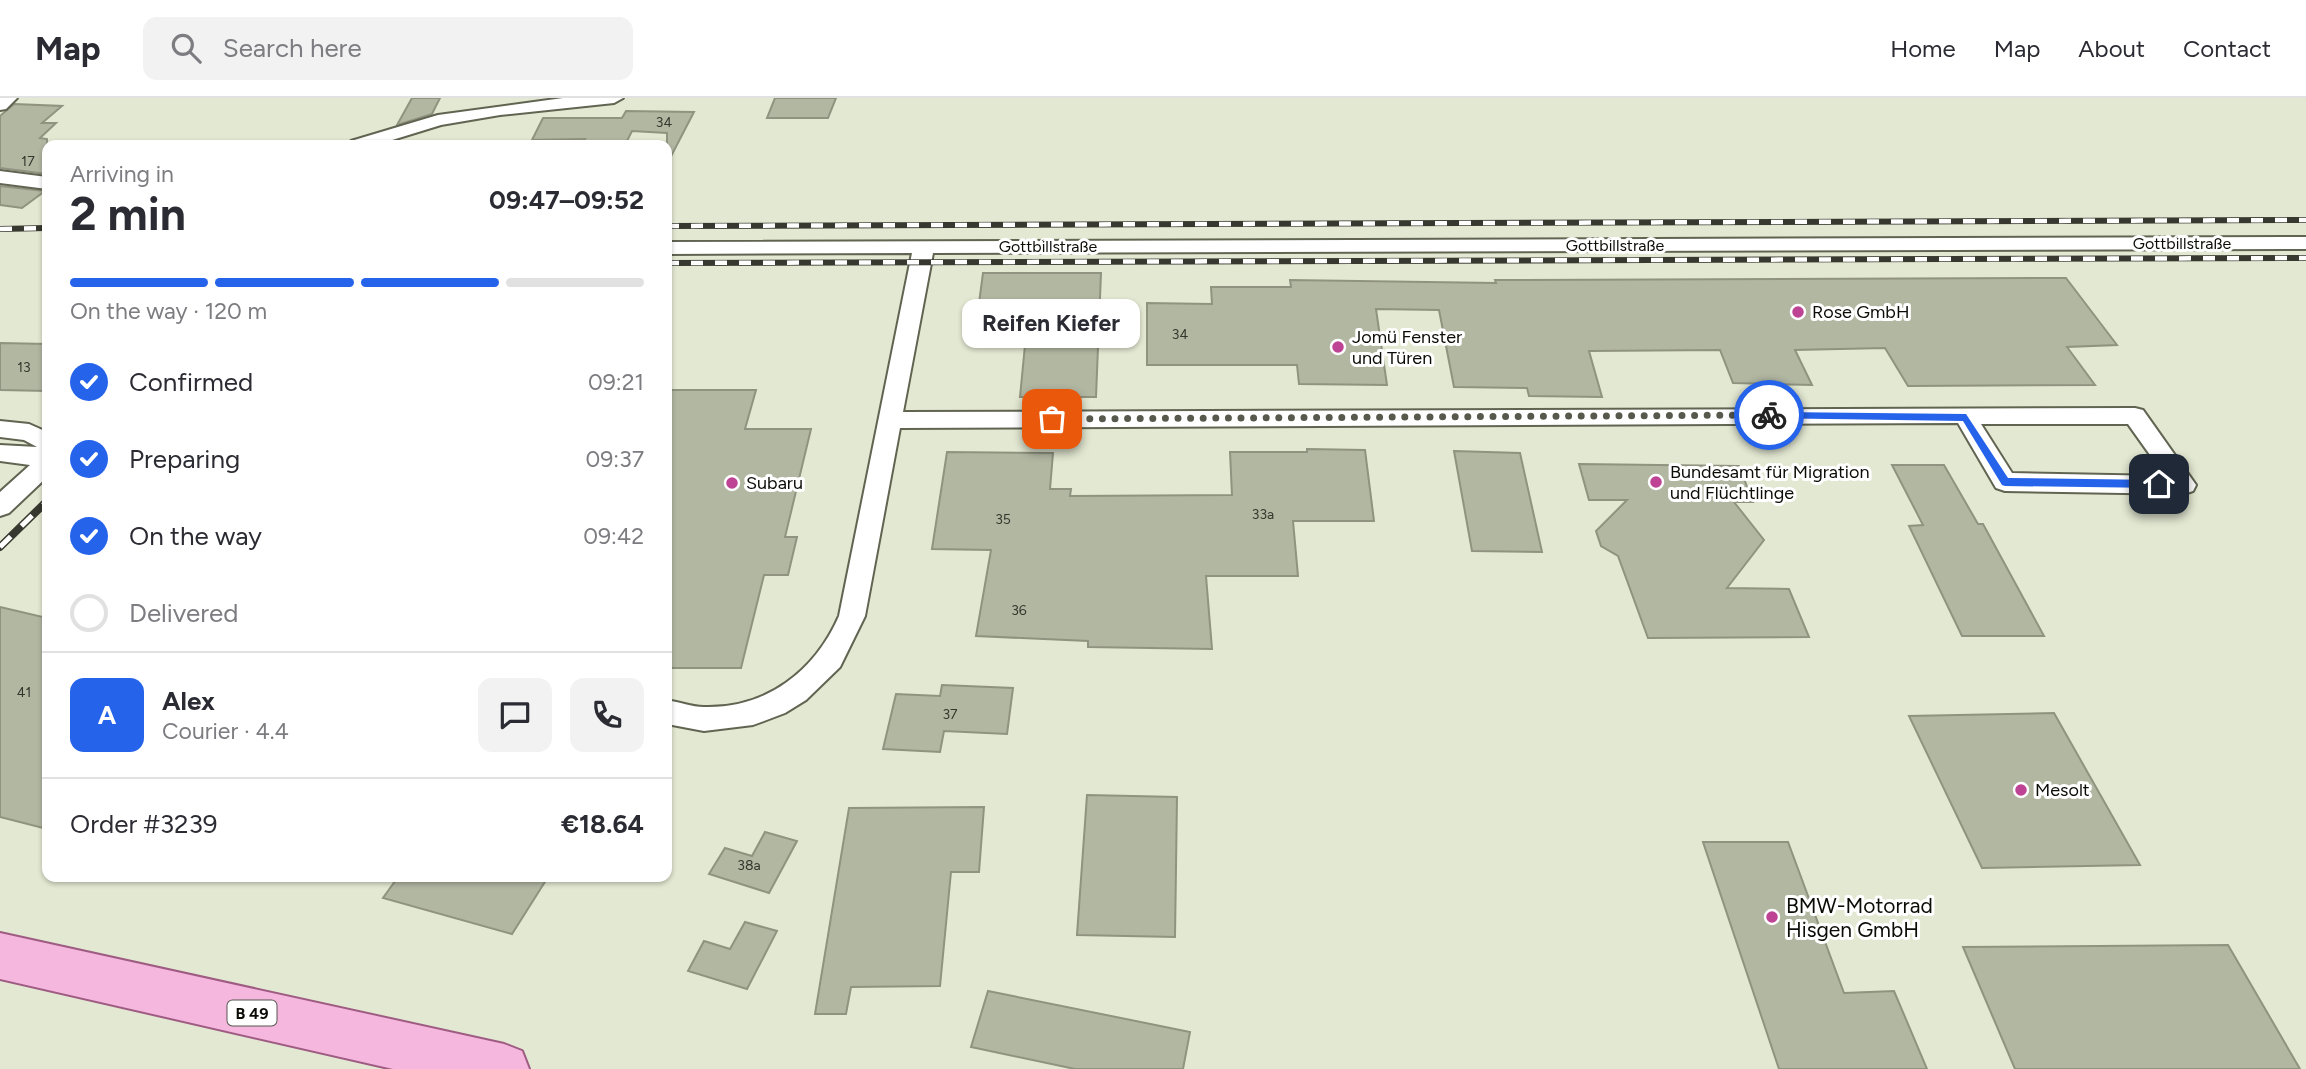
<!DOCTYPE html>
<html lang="en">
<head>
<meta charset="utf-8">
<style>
	body { margin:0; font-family:Figtree,sans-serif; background:#f2f2f3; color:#2b2b33; height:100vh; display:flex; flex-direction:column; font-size:26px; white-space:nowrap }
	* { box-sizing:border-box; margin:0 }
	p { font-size:23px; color:#7c7c81 }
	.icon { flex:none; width:38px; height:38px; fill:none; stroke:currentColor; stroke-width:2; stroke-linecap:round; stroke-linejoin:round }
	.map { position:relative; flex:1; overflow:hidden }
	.drawer { position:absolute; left:42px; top:42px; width:630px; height:742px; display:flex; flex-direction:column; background:#fff; border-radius:14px; box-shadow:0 2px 5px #0004 }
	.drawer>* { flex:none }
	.pin { position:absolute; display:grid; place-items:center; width:60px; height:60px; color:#fff; margin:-30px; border-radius:14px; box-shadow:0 4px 10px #0006 }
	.courier { position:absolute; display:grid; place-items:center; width:70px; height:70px; margin:-35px; border:5px solid #2563eb; border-radius:50%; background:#fff; color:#222; box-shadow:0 2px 9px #0007 }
	.bubble { position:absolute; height:49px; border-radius:14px; background:#fff; box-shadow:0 2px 5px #0004; font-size:23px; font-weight:700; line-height:49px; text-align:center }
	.overview em { font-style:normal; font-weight:700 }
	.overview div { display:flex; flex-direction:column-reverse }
	.overview { display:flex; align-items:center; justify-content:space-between; height:119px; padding:0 28px }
	h1 { font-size:46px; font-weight:700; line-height:52px }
	.bar { display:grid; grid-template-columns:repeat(4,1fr); gap:10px 7px; align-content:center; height:84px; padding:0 28px }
	.bar i { height:9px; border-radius:5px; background:#e1e1e2 }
	.bar .current { background:#2563eb }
	.bar p { grid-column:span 4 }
	.line { display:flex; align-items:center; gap:18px; padding:0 28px; border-top:2px solid #e1e1e2 }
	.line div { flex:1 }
	.round { display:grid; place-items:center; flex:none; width:74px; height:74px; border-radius:14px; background:#f2f2f3 }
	ol { padding:0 28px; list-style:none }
	li { display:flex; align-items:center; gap:21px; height:77px }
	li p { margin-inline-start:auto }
	li .icon { padding:7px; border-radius:50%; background:#2563eb; color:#fff; stroke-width:4 }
	li:last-child { color:#7c7c81 }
	li i { width:38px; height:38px; border:4px solid #e1e1e2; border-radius:50% }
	header { display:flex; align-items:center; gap:42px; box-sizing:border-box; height:98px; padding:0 35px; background:#fff; border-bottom:2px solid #e1e1e2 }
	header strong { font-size:33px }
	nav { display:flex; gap:38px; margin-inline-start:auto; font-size:24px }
	.search { width:490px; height:63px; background:#f2f2f3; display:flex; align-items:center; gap:18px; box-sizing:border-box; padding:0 24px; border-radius:14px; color:#7c7c81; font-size:26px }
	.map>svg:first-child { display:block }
	.building { fill:#b2b7a2; stroke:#8f937f; stroke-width:2 }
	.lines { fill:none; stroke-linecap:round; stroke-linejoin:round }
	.minor-casing { stroke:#606451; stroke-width:4 }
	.primary-casing { stroke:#9f5c83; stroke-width:4 }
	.minor { fill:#fff; fill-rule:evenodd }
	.primary { fill:#f5b7dd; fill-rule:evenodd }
	.rail-far1-casing { stroke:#37382f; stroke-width:6 }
	.rail-casing { stroke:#37382f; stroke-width:8 }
	.rail-far1 { stroke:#fff; stroke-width:4.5; stroke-dasharray:12; stroke-linecap:butt }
	.rail { stroke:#fff; stroke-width:5; stroke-dasharray:15; stroke-linecap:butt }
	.route { fill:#2563eb }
	.done { stroke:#57594d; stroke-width:7; stroke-dasharray:0 12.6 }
	.poi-dot { fill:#be4394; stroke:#fff; stroke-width:2.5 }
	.labels { text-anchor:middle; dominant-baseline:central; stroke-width:6; stroke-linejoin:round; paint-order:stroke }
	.number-label { font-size:14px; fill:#35372d }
	.far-street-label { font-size:16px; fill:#0b0c06; stroke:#fff }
	.shield { fill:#fff; stroke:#545551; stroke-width:2 }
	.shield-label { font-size:16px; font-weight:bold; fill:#0b0c06 }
	.poi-label { font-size:18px; fill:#0b0c06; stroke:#fff; text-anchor:start }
	.near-poi-label { font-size:21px; fill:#0b0c06; stroke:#fff; text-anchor:start }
</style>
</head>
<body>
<header>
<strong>Map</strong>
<div class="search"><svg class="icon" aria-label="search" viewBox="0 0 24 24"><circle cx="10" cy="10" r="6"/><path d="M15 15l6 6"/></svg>Search here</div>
<nav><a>Home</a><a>Map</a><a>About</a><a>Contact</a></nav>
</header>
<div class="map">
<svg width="2306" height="971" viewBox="0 0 2306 971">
	<rect width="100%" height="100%" fill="#e3e8d2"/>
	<g class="building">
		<polygon points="412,0 440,0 432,16 397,27"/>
		<polygon points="775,0 836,0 828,20 767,20"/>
		<polygon points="14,6 62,8 42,25 56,25 40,40 47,41 47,76 0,70 0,18"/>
		<polygon points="626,13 694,14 667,66 667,35 632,33 625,47 581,47 585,41 532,42 543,20 622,20"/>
		<polygon points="0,88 45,93 22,110 0,107"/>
		<polygon points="983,175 1101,175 1096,299 1020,299 1029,205 979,205"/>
		<polygon points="2066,180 2117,247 2067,249 2095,287 1908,288 1885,250 1795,252 1812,287 1733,285 1720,252 1589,253 1602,299 1529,298 1527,290 1454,289 1439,212 1376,211 1387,287 1299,286 1297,267 1147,267 1147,205 1212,206 1211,189 1291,189 1290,182 1496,185 1495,182"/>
		<polygon points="0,245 47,246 47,293 0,292"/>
		<polygon points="667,292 756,292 745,331 811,331 785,439 797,439 788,477 764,477 741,570 667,570"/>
		<polygon points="1307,351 1365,352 1374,423 1293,423 1298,478 1206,478 1212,551 1088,549 1088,543 976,538 991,452 932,451 947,354 1053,355 1050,391 1071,391 1070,398 1232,397 1230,354 1307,354"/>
		<polygon points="1454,353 1520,355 1542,454 1472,453"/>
		<polygon points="1579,366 1739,368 1753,404 1734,404 1764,442 1727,490 1789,491 1809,539 1648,540 1618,458 1601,448 1596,433 1627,402 1589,402"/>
		<polygon points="1892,367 1944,367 1978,426 1983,426 2044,538 1962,538 1909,428 1923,427"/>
		<polygon points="0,509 47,520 47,731 0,719"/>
		<polygon points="942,587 1013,590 1007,636 944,633 940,654 883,651 896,596 940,598"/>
		<polygon points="2054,615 2140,767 1982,770 1909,618"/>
		<polygon points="1087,697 1177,699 1175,839 1077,837"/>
		<polygon points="984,709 979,774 951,774 940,888 851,889 846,916 815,916 849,710"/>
		<polygon points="765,734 797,743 769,795 709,776 725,750 752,758"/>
		<polygon points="1703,744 1788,744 1844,895 1894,893 1927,971 1779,971"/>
		<polygon points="398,779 548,779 512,836 383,800"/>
		<polygon points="745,824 777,833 747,891 688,873 704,843 730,851"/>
		<polygon points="2228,847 2300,971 2015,971 1963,849"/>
		<polygon points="988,893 1190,934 1183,971 1075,971 971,949"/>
	</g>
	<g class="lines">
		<defs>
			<g id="minor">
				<polygon points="0,0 17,0 6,11 0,12"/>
				<polygon points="563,0 623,0 614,5 500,17 441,27 376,47 349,47 351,43 438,17"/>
				<polygon points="0,73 47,79 47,91 0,85"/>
				<path d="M2306,139V151L933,155L903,314L2135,310L2143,312L2196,387L2193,393L2184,396L2005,393L1996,390L1958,325L900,330L865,518L840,569L806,602L785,615L753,627L704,633L667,626V602C679,604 692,609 704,609C766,611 815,573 839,518L912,155L667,156V144ZM1981,326H2128L2165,378L2012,375Z"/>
				<polygon points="0,323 29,326 47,334 47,379 9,415 0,418 0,394 30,367 0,363 0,347 37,349 24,342 0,339"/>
			</g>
			<polygon id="primary" points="0,835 504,946 522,953 529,971 393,971 0,881"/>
		</defs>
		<use href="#minor" class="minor-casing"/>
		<use href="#primary" class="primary-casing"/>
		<use href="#minor" class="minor"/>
		<use href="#primary" class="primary"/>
		<defs>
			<g id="rail-far1">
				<polyline points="667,128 2306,122"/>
				<polyline points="0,131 47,130"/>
				<polyline points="667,165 2306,160"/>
			</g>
			<polyline id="rail" points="0,449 47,403"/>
		</defs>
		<use href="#rail-far1" class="rail-far1-casing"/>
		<use href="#rail" class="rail-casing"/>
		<use href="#rail-far1" class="rail-far1"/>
		<use href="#rail" class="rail"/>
	</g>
	<polygon class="route" points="1766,314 1966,316 2008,380 2159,382 2164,386 2159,390 2005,388 2002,387 1963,323 1769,320 1764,317"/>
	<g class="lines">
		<polyline class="done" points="1052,321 1769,317"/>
	</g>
	<g class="poi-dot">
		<circle cx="1798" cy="214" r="7"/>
		<circle cx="1338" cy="249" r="7"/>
		<circle cx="1656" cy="384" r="7"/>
		<circle cx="732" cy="385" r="7"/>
		<circle cx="2021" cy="692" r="7"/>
		<circle cx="1772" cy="819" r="7"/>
	</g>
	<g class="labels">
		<g class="number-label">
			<text x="664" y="24">34</text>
			<text x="28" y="63">17</text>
			<text x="1180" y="236">34</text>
			<text x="24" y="269">13</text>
			<text x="1263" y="416">33a</text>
			<text x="1003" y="421">35</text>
			<text x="1019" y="512">36</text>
			<text x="24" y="594">41</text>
			<text x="950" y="616">37</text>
			<text x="749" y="767">38a</text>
		</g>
		<g class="far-street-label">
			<text x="2182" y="145">Gottbillstraße</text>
			<text x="1615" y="147">Gottbillstraße</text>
			<text x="1048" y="148">Gottbillstraße</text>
		</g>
		<rect class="shield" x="227.5" y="902.5" width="49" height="25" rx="5"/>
		<g class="shield-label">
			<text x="252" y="915">B 49</text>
		</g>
		<g class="poi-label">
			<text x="1812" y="214">Rose GmbH</text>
			<text x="1352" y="239">Jomü Fenster<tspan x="1352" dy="21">und Türen</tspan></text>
			<text x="1670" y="374">Bundesamt für Migration<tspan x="1670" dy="21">und Flüchtlinge</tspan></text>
			<text x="746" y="385">Subaru</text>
			<text x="2035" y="692">Mesolt</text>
		</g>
		<g class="near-poi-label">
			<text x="1786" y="807">BMW-Motorrad<tspan x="1786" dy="24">Hisgen GmbH</tspan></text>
		</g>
	</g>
</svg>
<div class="pin" style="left:1052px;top:321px;background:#ea580c"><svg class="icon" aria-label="bag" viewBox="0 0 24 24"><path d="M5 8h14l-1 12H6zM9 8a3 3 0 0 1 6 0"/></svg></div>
<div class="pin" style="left:2159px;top:386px;background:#1f2937"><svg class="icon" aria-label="home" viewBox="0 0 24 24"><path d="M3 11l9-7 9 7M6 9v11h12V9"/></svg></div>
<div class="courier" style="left:1769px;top:317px"><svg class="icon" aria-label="bike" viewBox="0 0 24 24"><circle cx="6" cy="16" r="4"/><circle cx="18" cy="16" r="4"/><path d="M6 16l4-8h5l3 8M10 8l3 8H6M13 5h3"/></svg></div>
<div class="bubble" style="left:962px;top:201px;width:178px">Reifen Kiefer</div>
<section class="drawer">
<div class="overview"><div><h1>2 min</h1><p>Arriving in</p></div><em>09:47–09:52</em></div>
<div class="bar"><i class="current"></i><i class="current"></i><i class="current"></i><i></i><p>On the way · 120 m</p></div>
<ol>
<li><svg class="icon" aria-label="check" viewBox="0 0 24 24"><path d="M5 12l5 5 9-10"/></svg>Confirmed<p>09:21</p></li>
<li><svg class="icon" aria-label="check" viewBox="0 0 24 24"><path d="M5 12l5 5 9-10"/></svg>Preparing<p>09:37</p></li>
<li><svg class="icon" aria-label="check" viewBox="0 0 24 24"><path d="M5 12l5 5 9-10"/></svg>On the way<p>09:42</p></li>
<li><i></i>Delivered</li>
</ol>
<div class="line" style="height:126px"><b class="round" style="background:#2563eb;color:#fff">A</b><div><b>Alex</b><p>Courier · 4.4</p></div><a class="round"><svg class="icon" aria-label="chat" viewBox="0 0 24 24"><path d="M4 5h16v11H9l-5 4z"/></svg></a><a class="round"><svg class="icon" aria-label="phone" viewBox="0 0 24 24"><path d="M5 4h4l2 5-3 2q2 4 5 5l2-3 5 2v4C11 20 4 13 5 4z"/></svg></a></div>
<div class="line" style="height:91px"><div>Order #3239</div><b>€18.64</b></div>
</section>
</div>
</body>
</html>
